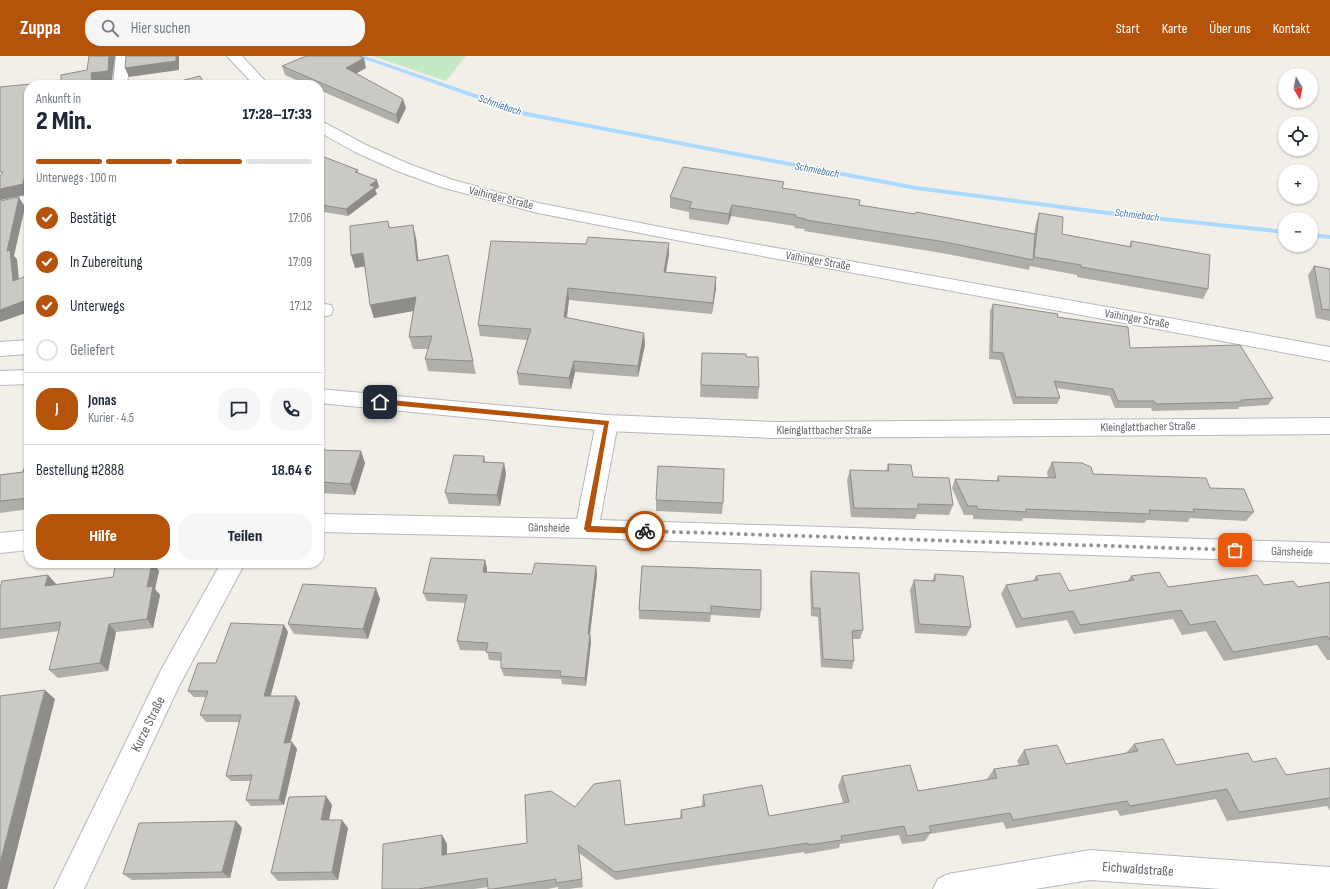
<!DOCTYPE html>
<html lang="de">
<head>
<meta charset="utf-8">
<style>
	body { margin:0; font-family:"Sofia Sans Condensed",sans-serif; background:#f6f6f7; color:#1f2937; height:100vh; display:flex; flex-direction:column; font-size:15px; white-space:nowrap }
	* { box-sizing:border-box; margin:0 }
	p { font-size:13px; color:#747a83 }
	.icon { flex:none; width:22px; height:22px; fill:none; stroke:currentColor; stroke-width:2; stroke-linecap:round; stroke-linejoin:round }
	.map { position:relative; flex:1; overflow:hidden }
	.panel { position:absolute; left:24px; top:24px; width:300px; height:488px; display:flex; flex-direction:column; background:#fff; border-radius:16px; box-shadow:0 1px 3px #0004 }
	.panel>* { flex:none }
	.needle { width:26px; rotate:170deg }
	.fabs { position:absolute; left:1278px; top:12px; display:grid; gap:8px }
	.fabs a { display:grid; place-items:center; width:40px; height:40px; border-radius:50%; background:#fff; box-shadow:0 1px 3px #0004; font-size:20px }
	.pin { position:absolute; display:grid; place-items:center; width:34px; height:34px; color:#fff; margin:-17px; border-radius:8px; box-shadow:0 2px 6px #0006 }
	.courier { position:absolute; display:grid; place-items:center; width:40px; height:40px; margin:-20px; border:3px solid #b45309; border-radius:50%; background:#fff; color:#222; box-shadow:0 1px 5px #0007 }
	.head em { font-style:normal; font-weight:800 }
	.head div { display:flex; flex-direction:column-reverse }
	.head { display:flex; align-items:center; justify-content:space-between; height:68px; padding:0 12px }
	h1 { font-size:26px; font-weight:800; line-height:30px }
	.bar { display:grid; grid-template-columns:repeat(4,1fr); gap:6px 4px; align-content:center; height:48px; padding:0 12px }
	.bar i { height:5px; border-radius:3px; background:#e0e1e3 }
	.bar .selected { background:#b45309 }
	.bar p { grid-column:span 4 }
	.line { display:flex; align-items:center; gap:10px; padding:0 12px; border-top:1px solid #e0e1e3 }
	.line div { flex:1 }
	.round { display:grid; place-items:center; flex:none; width:42px; height:42px; border-radius:16px; background:#f6f6f7 }
	ol { padding:0 12px; list-style:none }
	li { display:flex; align-items:center; gap:12px; height:44px }
	li p { margin-inline-start:auto }
	li .icon { padding:4px; border-radius:50%; background:#b45309; color:#fff; stroke-width:4 }
	li:last-child { color:#747a83 }
	li i { width:22px; height:22px; border:2px solid #e0e1e3; border-radius:50% }
	.button { display:flex; gap:8px; margin-top:auto; padding:8px 12px }
	.button a { flex:1; height:46px; border-radius:16px; background:#b45309; color:#fff; font-size:16px; font-weight:800; line-height:46px; text-align:center }
	.button a+a { background:#f6f6f7; color:#1f2937 }
	header { display:flex; align-items:center; gap:24px; box-sizing:border-box; height:56px; padding:0 20px; background:#b45309; color:#fff }
	header strong { font-size:19px }
	nav { display:flex; gap:22px; margin-inline-start:auto; font-size:14px }
	.search { width:280px; height:36px; background:#f6f6f7; display:flex; align-items:center; gap:10px; box-sizing:border-box; padding:0 14px; border-radius:16px; color:#747a83; font-size:15px }
	.map>svg:first-child { display:block }
	.green { fill:#c5e8c5 }
	.lines { fill:none; stroke-linecap:round; stroke-linejoin:round }
	.stream { fill:#aadaff; fill-rule:evenodd }
	.minor-casing { stroke:#b5b8bc; stroke-width:2 }
	.tertiary-casing { stroke:#b5b8bc; stroke-width:2 }
	.minor { fill:#fff; fill-rule:evenodd }
	.tertiary { fill:#fff; fill-rule:evenodd }
	.wall { fill:#afaea9 }
	.shaded-wall { fill:#8f8d8a }
	.building { fill:#cccac5; stroke:#8f8d8a }
	.route { fill:#b45309 }
	.done { stroke:#929495; stroke-width:4; stroke-dasharray:0 7.2 }
	.labels { text-anchor:middle; dominant-baseline:central; stroke-width:3; stroke-linejoin:round; paint-order:stroke }
	.far-water-label { font-size:11px; font-style:italic; fill:#4174aa; stroke:#fff }
	.street-label { font-size:12px; fill:#5f6368; stroke:#fff }
	.near-street-label { font-size:14px; fill:#5f6368; stroke:#fff }
</style>
</head>
<body>
<header>
<strong>Zuppa</strong>
<div class="search"><svg class="icon" aria-label="search" viewBox="0 0 24 24"><circle cx="10" cy="10" r="6"/><path d="M15 15l6 6"/></svg>Hier suchen</div>
<nav><a>Start</a><a>Karte</a><a>Über uns</a><a>Kontakt</a></nav>
</header>
<div class="map">
<svg width="1330" height="833" viewBox="0 0 1330 833">
	<rect width="100%" height="100%" fill="#f1efe8"/>
	<polygon class="green" points="372,0 466,0 446,25"/>
	<g class="lines">
		<g class="stream">
			<polygon points="356,0 365,0 527,56 731,95 916,130 1115,156 1285,174 1285,178 1115,160 916,134 526,60"/>
			<polygon points="1311,177 1330,179 1330,183 1311,181"/>
		</g>
		<defs>
			<g id="minor">
				<polygon points="116,0 130,0 127,29 113,29"/>
				<polygon points="29,139 29,149 0,154 0,144"/>
				<polygon points="324,248 331,249 333,254 331,259 319,261 319,249"/>
				<polygon points="29,284 29,298 0,300 0,286"/>
				<polygon points="607,359 614,361 618,367 600,464 1330,487 1330,507 587,482 319,476 319,458 577,463 596,367 600,361"/>
				<polygon points="29,474 29,494 0,497 0,477"/>
				<polygon points="221,507 245,507 179,630 84,833 54,833 161,614"/>
				<polygon points="1090,794 1330,811 1330,833 1221,833 1090,824 1035,833 933,833 938,823 948,818"/>
			</g>
			<g id="tertiary">
				<polygon points="227,0 242,0 269,29 254,29"/>
				<polygon points="319,65 325,67 366,89 409,108 453,124 538,147 676,174 1330,291 1330,305 676,184 538,157 441,131 397,115 355,96 319,76"/>
				<polygon points="29,314 29,328 0,329 0,315"/>
				<polygon points="319,333 607,359 773,366 1330,362 1330,378 773,382 607,375 319,347"/>
			</g>
		</defs>
		<use href="#minor" class="minor-casing"/>
		<use href="#tertiary" class="tertiary-casing"/>
		<use href="#minor" class="minor"/>
		<use href="#tertiary" class="tertiary"/>
	</g>
	<g class="wall">
		<polygon points="282,10 366,12 356,17 406,52 398,68 319,34 319,29 308,29 285,19"/>
		<polygon points="319,99 358,114 358,117 379,131 375,134 377,138 348,160 324,156 319,154"/>
		<polygon points="784,132 859,149 1034,178 1036,167 1039,157 1062,178 1129,191 1131,185 1208,233 1203,243 1077,221 1077,219 1030,210 1029,214 942,197 804,175 805,173 794,172 795,170 731,160 728,169 689,163 689,156 670,152 670,141"/>
		<polygon points="388,165 390,172 416,182 418,204 448,199 476,318 428,315 425,303 428,293 413,293 409,281 413,255 374,262 370,249 365,210 355,212"/>
		<polygon points="669,187 669,198 666,216 716,221 716,232 712,258 569,244 567,262 644,277 645,289 638,321 575,316 571,333 519,329 517,317 527,284 480,280 478,269 586,188"/>
		<polygon points="1314,210 1330,213 1330,265 1316,262 1308,219"/>
		<polygon points="993,248 1057,261 1130,292 1273,342 1268,349 1239,351 1238,353 1152,355 1151,352 1115,352 1110,340 1057,332 1060,342 1057,348 1013,348 1000,304 989,303 990,255"/>
		<polygon points="702,297 746,301 759,331 758,343 700,341"/>
		<polygon points="319,394 365,407 355,439 319,437"/>
		<polygon points="29,397 29,453 0,457 0,419 23,416"/>
		<polygon points="485,406 504,407 506,418 500,450 449,448 445,437"/>
		<polygon points="1052,406 1093,418 1210,432 1254,456 1246,465 1190,462 1188,466 1147,464 1144,467 1023,462 1022,465 973,463 973,459 964,459 952,432 955,423 996,425 998,420 1048,422 1047,416"/>
		<polygon points="888,408 913,421 953,449 949,459 917,458 915,463 851,461 847,424 850,414 886,415"/>
		<polygon points="656,444 723,447 722,458 656,455"/>
		<polygon points="485,504 487,513 487,516 532,518 596,510 597,519 590,578 591,586 586,630 562,628 561,623 504,620 501,612 501,605 489,604 487,595 460,594 457,585 465,547 427,545 423,537"/>
		<polygon points="146,507 153,507 159,515 155,533 160,539 153,572 116,576 108,615 58,622 49,614 59,575 0,583 0,532 48,519 56,528 56,529 113,521"/>
		<polygon points="642,510 761,554 760,562 711,559 710,566 639,563 639,554"/>
		<polygon points="811,515 863,574 860,583 852,583 854,605 852,613 821,611 818,561 811,560 810,524"/>
		<polygon points="935,518 971,571 966,580 915,577 910,534 914,524 932,525"/>
		<polygon points="1036,520 1069,535 1127,526 1131,520 1168,531 1264,529 1298,531 1330,526 1330,604 1327,604 1317,589 1224,605 1206,575 1182,579 1173,563 1074,578 1067,564 1016,572 1001,538 1006,529 1033,525"/>
		<polygon points="380,543 368,583 294,578 288,568"/>
		<polygon points="288,576 270,640 296,640 300,647 290,686 292,686 297,693 284,749 251,750 246,744 251,725 231,725 226,720 240,666 206,666 200,659 206,641 194,641 188,635 216,607"/>
		<polygon points="1134,688 1176,709 1253,706 1286,719 1330,712 1330,755 1327,750 1227,765 1216,743 1120,760 1117,754 1006,773 1003,766 930,778 925,785 902,788 899,779 840,788 839,792 805,798 804,796 616,824 579,797 583,831 569,833 558,833 558,831 548,833 488,833 488,831 474,833 382,833 442,779 447,788 447,798 527,787 575,751 625,769 680,762 681,754 702,750 702,748 703,739 769,760 843,747 838,730 842,720 918,735 987,724 987,723 994,713 1019,709 1017,705 1024,694 1066,708 1126,697"/>
		<polygon points="326,740 332,749 329,764 348,772 338,824 278,825 271,817"/>
		<polygon points="236,765 242,772 230,822 132,824 123,818"/>
	</g>
	<g class="shaded-wall">
		<polygon points="109,0 115,0 112,24 96,26 96,29 92,29 91,17"/>
		<polygon points="176,0 179,0 179,14 129,21 125,12"/>
		<polygon points="364,2 366,12 348,22 346,12"/>
		<polygon points="403,43 406,52 398,68 396,59"/>
		<polygon points="322,84 324,91 319,96 319,87"/>
		<polygon points="29,109 29,138 0,144 0,133 26,113"/>
		<polygon points="377,124 379,131 375,134 377,138 348,160 346,153 370,129"/>
		<polygon points="19,141 25,151 14,200 17,203 20,235 13,225 7,195"/>
		<polygon points="732,149 731,160 728,169 729,158"/>
		<polygon points="413,169 416,182 420,218 417,205"/>
		<polygon points="669,187 669,198 664,227 664,216"/>
		<polygon points="363,197 367,210 355,212 351,199"/>
		<polygon points="716,221 716,232 712,258 713,247"/>
		<polygon points="568,232 569,244 565,272 564,261"/>
		<polygon points="416,241 419,254 374,262 370,249"/>
		<polygon points="29,243 29,256 0,266 0,254"/>
		<polygon points="644,277 645,289 638,321 638,310"/>
		<polygon points="574,305 575,316 571,333 569,322"/>
		<polygon points="361,395 365,407 355,439 350,428"/>
		<polygon points="484,400 486,412 483,406"/>
		<polygon points="504,407 506,418 500,450 497,439"/>
		<polygon points="485,504 487,513 485,525 483,516"/>
		<polygon points="152,507 153,507 159,515 155,533 160,539 153,572 147,563 147,531"/>
		<polygon points="596,510 597,519 589,586 588,578"/>
		<polygon points="48,519 56,528 53,539 45,530"/>
		<polygon points="376,532 380,543 368,583 363,573"/>
		<polygon points="109,568 116,576 108,615 100,607"/>
		<polygon points="284,569 288,576 269,646 264,640"/>
		<polygon points="590,578 591,586 586,630 585,622"/>
		<polygon points="45,634 55,643 7,833 0,833 0,807"/>
		<polygon points="296,640 300,647 289,693 284,687"/>
		<polygon points="292,686 297,693 284,749 279,744"/>
		<polygon points="326,740 332,749 327,772 321,764"/>
		<polygon points="342,764 348,772 338,824 332,816"/>
		<polygon points="236,765 242,772 230,822 222,816"/>
		<polygon points="442,779 447,788 447,808 442,799"/>
	</g>
	<g class="building">
		<polygon points="89,0 109,0 108,15 91,17 92,29 29,29 29,109 26,113 23,128 0,133 0,120 3,116 0,116 0,31 61,25 61,19 87,14"/>
		<polygon points="126,0 176,0 176,5 125,12"/>
		<polygon points="306,0 359,0 364,2 346,12 403,43 396,59 282,10"/>
		<polygon points="200,20 205,29 165,29"/>
		<polygon points="319,99 358,114 355,116 377,124 370,129 375,131 346,153 322,149 319,148"/>
		<polygon points="683,111 784,126 782,132 860,144 859,149 915,158 916,156 1035,178 1033,204 945,186 806,164 806,163 796,161 796,159 732,149 729,158 689,152 692,146 670,141"/>
		<polygon points="19,141 7,195 10,194 13,225 29,219 29,243 0,254 0,145"/>
		<polygon points="1039,157 1063,161 1062,178 1131,191 1131,185 1210,199 1208,233 1081,211 1081,209 1034,201"/>
		<polygon points="388,165 389,172 413,169 417,205 448,199 473,305 425,303 432,280 409,281 416,241 370,249 363,197 351,199 350,170"/>
		<polygon points="588,181 669,187 664,216 716,221 713,247 568,232 564,261 644,277 638,310 574,305 569,322 517,317 531,273 478,269 491,185 586,188"/>
		<polygon points="1314,210 1330,213 1330,254 1322,253"/>
		<polygon points="993,248 1058,258 1057,261 1128,271 1130,292 1240,289 1273,342 1241,344 1242,346 1156,348 1154,345 1118,345 1113,333 1054,325 1060,342 1016,341 1003,297 992,296"/>
		<polygon points="702,297 746,298 746,301 758,301 759,331 701,329"/>
		<polygon points="319,394 361,395 350,428 319,426"/>
		<polygon points="29,397 29,442 0,445 0,419 23,416"/>
		<polygon points="454,399 484,400 483,406 504,407 497,439 445,437"/>
		<polygon points="1052,406 1082,407 1091,411 1093,418 1206,422 1210,432 1244,433 1254,456 1193,453 1194,456 1149,454 1150,458 1026,453 1026,456 977,453 977,450 968,450 955,423 999,425 998,420 1056,422"/>
		<polygon points="888,408 911,409 913,421 949,422 953,449 918,448 918,453 854,452 850,414 889,415"/>
		<polygon points="658,410 724,413 723,447 656,444"/>
		<polygon points="431,502 485,504 483,516 532,518 535,507 596,510 588,578 590,578 585,622 560,620 561,615 501,612 501,597 486,596 488,587 457,585 467,539 423,537"/>
		<polygon points="146,507 152,507 147,531 153,530 147,563 109,568 100,607 49,614 61,566 0,573 0,532 2,525 48,519 45,530 113,521 115,511"/>
		<polygon points="642,510 761,514 761,554 711,550 711,557 639,554"/>
		<polygon points="811,515 859,517 863,574 852,575 854,605 823,603 820,552 813,552"/>
		<polygon points="1159,516 1168,531 1257,519 1264,529 1293,525 1298,531 1330,526 1330,584 1327,580 1233,596 1215,565 1190,569 1181,554 1080,569 1073,555 1022,563 1006,529 1038,524 1036,520 1060,517 1069,535 1134,524 1131,520"/>
		<polygon points="935,518 963,520 971,571 919,568 914,524 935,525"/>
		<polygon points="303,528 376,532 363,573 288,568"/>
		<polygon points="231,567 284,569 264,640 296,640 284,687 292,686 279,744 246,744 252,719 226,720 241,659 200,659 208,635 188,635 198,607 216,607"/>
		<polygon points="45,634 27,702 0,807 0,640"/>
		<polygon points="1163,683 1176,709 1248,697 1253,706 1276,702 1286,719 1330,712 1330,742 1239,756 1227,733 1130,750 1127,745 1013,764 1010,757 929,770 931,776 907,780 904,770 841,780 842,784 808,789 808,787 615,816 578,789 582,823 556,827 556,823 493,833 488,833 487,822 418,833 382,833 383,788 442,779 442,799 527,787 525,739 551,735 575,751 594,728 620,724 625,769 682,762 681,754 705,750 703,739 762,729 769,760 849,746 842,720 910,709 918,735 997,722 994,713 1029,708 1024,694 1057,689 1066,708 1138,695 1134,688"/>
		<polygon points="326,740 321,764 342,764 332,816 271,817 289,741"/>
		<polygon points="236,765 222,816 123,818 139,767"/>
	</g>
	<polygon class="route" points="380,343 609,365 591,470 645,472 649,475 645,478 587,476 584,473 604,369 380,348 377,346"/>
	<g class="lines">
		<polyline class="done" points="645,475 1235,494"/>
	</g>
	<g class="labels">
		<g class="far-water-label">
			<text transform="translate(500 49) rotate(19)">Schmiebach</text>
			<text transform="translate(817 114) rotate(11)">Schmiebach</text>
			<text transform="translate(1137 159) rotate(7)">Schmiebach</text>
		</g>
		<g class="street-label">
			<text transform="translate(501 142) rotate(14)">Vaihinger Straße</text>
			<text transform="translate(818 205) rotate(10)">Vaihinger Straße</text>
			<text transform="translate(1137 263) rotate(10)">Vaihinger Straße</text>
			<text transform="translate(1148 371) rotate(-1)">Kleinglattbacher Straße</text>
			<text x="824" y="374">Kleinglattbacher Straße</text>
			<text transform="translate(549 472) rotate(1)">Gänsheide</text>
			<text transform="translate(1292 496) rotate(2)">Gänsheide</text>
		</g>
		<g class="near-street-label">
			<text transform="translate(148 668) rotate(-64)">Kurze Straße</text>
			<text transform="translate(1138 813) rotate(4)">Eichwaldstraße</text>
		</g>
	</g>
</svg>
<div class="fabs">
<a><svg class="needle" viewBox="-14 -14 28 28"><path d="M0-13l5 13h-10z" fill="#e53935"/><path d="M0 13l5-13h-10z" fill="#747a83"/></svg></a>
<a><svg class="icon" aria-label="locate" viewBox="0 0 24 24"><circle cx="12" cy="12" r="6"/><path d="M12 2v4M12 18v4M2 12h4M18 12h4"/></svg></a>
<a>+</a>
<a>−</a>
</div>
<div class="pin" style="left:1235px;top:494px;background:#ea580c"><svg class="icon" aria-label="bag" viewBox="0 0 24 24"><path d="M5 8h14l-1 12H6zM9 8a3 3 0 0 1 6 0"/></svg></div>
<div class="pin" style="left:380px;top:346px;background:#1f2937"><svg class="icon" aria-label="home" viewBox="0 0 24 24"><path d="M3 11l9-7 9 7M6 9v11h12V9"/></svg></div>
<div class="courier" style="left:645px;top:475px"><svg class="icon" aria-label="bike" viewBox="0 0 24 24"><circle cx="6" cy="16" r="4"/><circle cx="18" cy="16" r="4"/><path d="M6 16l4-8h5l3 8M10 8l3 8H6M13 5h3"/></svg></div>
<section class="panel">
<div class="head"><div><h1>2 Min.</h1><p>Ankunft in</p></div><em>17:28–17:33</em></div>
<div class="bar"><i class="selected"></i><i class="selected"></i><i class="selected"></i><i></i><p>Unterwegs · 100 m</p></div>
<ol>
<li><svg class="icon" aria-label="check" viewBox="0 0 24 24"><path d="M5 12l5 5 9-10"/></svg>Bestätigt<p>17:06</p></li>
<li><svg class="icon" aria-label="check" viewBox="0 0 24 24"><path d="M5 12l5 5 9-10"/></svg>In Zubereitung<p>17:09</p></li>
<li><svg class="icon" aria-label="check" viewBox="0 0 24 24"><path d="M5 12l5 5 9-10"/></svg>Unterwegs<p>17:12</p></li>
<li><i></i>Geliefert</li>
</ol>
<div class="line" style="height:72px"><b class="round" style="background:#b45309;color:#fff">J</b><div><b>Jonas</b><p>Kurier · 4.5</p></div><a class="round"><svg class="icon" aria-label="chat" viewBox="0 0 24 24"><path d="M4 5h16v11H9l-5 4z"/></svg></a><a class="round"><svg class="icon" aria-label="phone" viewBox="0 0 24 24"><path d="M5 4h4l2 5-3 2q2 4 5 5l2-3 5 2v4C11 20 4 13 5 4z"/></svg></a></div>
<div class="line" style="height:52px"><div>Bestellung #2888</div><b>18.64 €</b></div>
<div class="button"><a>Hilfe</a><a>Teilen</a></div>
</section>
</div>
</body>
</html>
